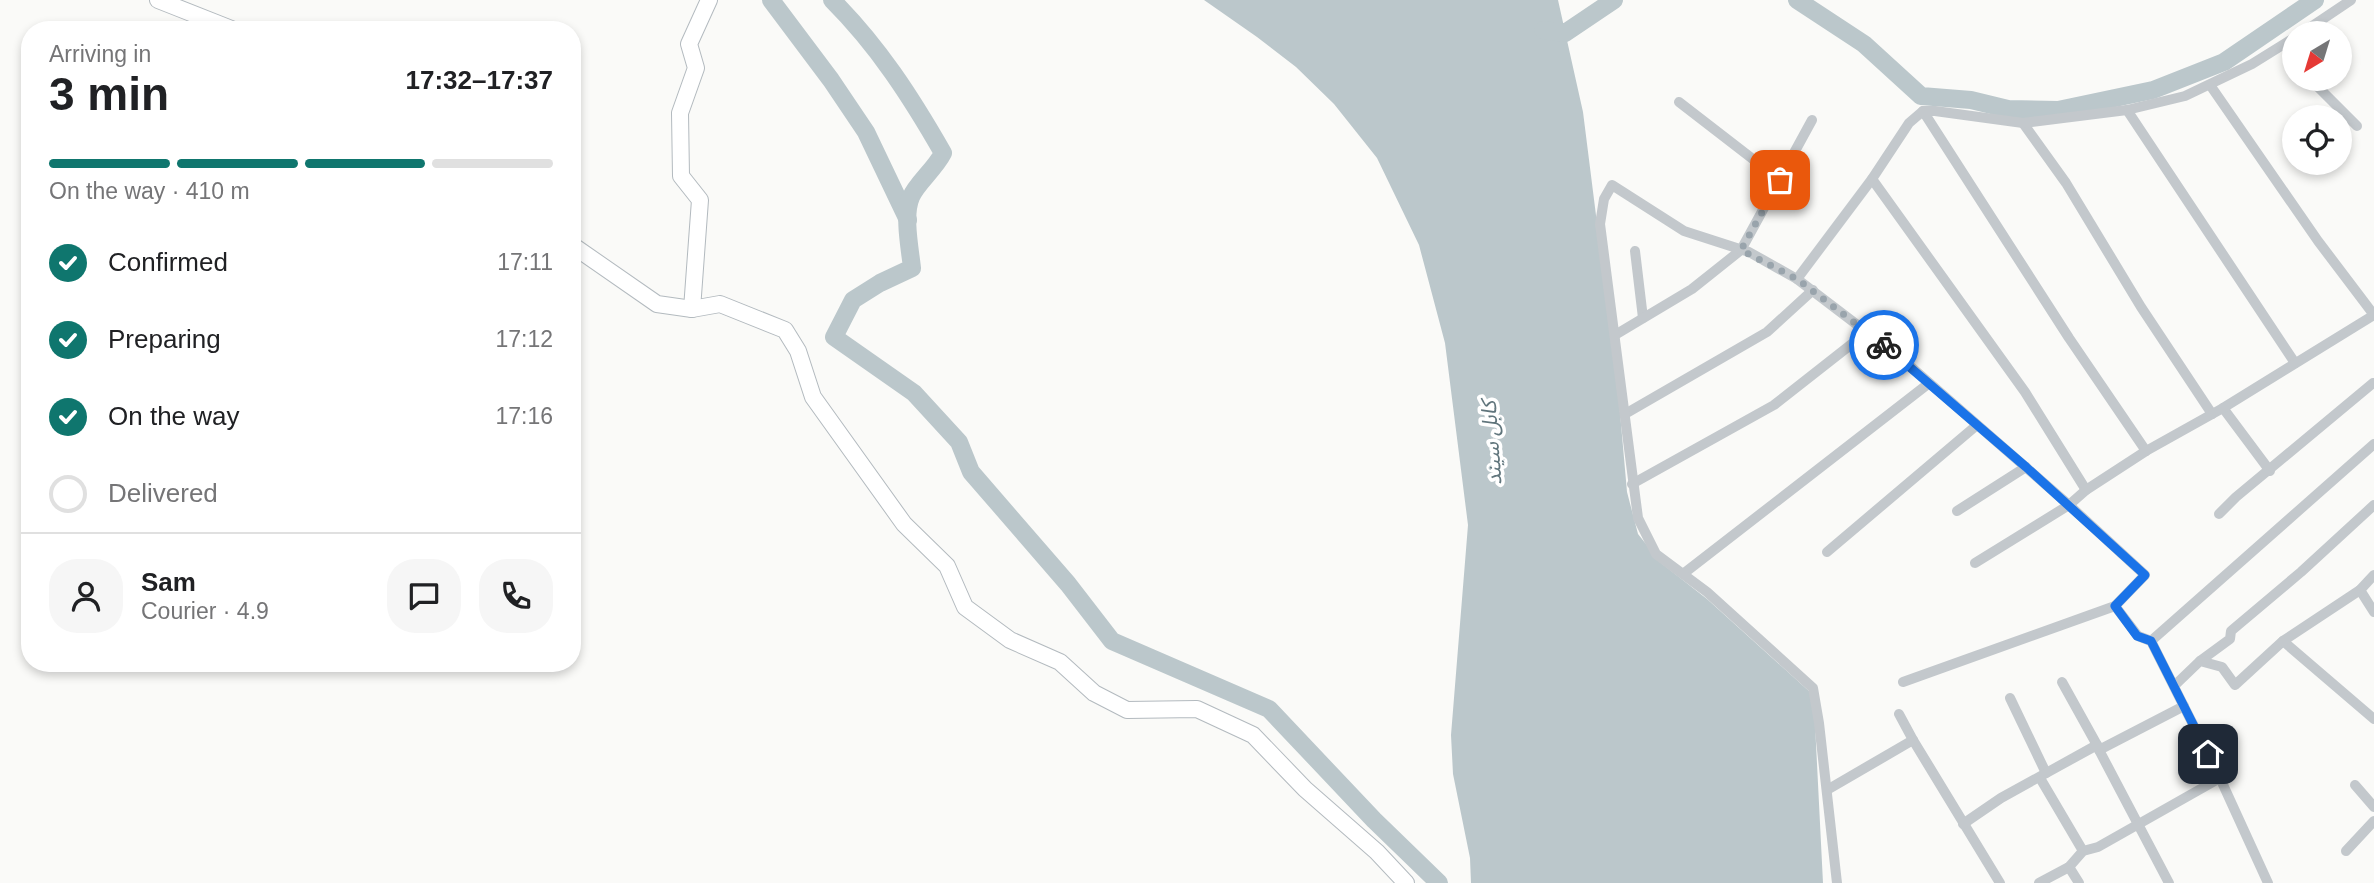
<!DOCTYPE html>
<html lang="en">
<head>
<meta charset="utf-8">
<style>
	body { margin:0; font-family:Arial,"Noto Sans Arabic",sans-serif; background:#f6f6f6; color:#202124; height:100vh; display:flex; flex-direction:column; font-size:26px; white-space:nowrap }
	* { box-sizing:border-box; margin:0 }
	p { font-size:23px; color:#757577 }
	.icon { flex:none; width:38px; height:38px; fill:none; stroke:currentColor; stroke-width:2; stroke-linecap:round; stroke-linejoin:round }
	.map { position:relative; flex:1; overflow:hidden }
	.panel { position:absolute; left:21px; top:21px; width:560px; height:651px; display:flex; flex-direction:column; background:#fff; border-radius:28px; box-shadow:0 4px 10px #0003 }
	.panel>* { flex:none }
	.needle { width:46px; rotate:218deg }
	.buttons { position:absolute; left:2282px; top:21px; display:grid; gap:14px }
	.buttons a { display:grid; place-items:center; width:70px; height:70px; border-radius:50%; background:#fff; box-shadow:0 4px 10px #0003; font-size:35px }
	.pin { position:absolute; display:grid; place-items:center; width:60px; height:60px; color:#fff; margin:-30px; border-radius:14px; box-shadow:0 4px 10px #0006 }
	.courier { position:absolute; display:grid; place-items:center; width:70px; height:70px; margin:-35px; border:5px solid #1a73e8; border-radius:50%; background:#fff; color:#222; box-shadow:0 2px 9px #0007 }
	.head em { font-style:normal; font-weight:700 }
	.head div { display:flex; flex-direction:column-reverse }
	.head { display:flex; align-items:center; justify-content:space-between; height:119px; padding:0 28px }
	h1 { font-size:46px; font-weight:700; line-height:52px }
	.bar { display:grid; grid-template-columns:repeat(4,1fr); gap:10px 7px; align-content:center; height:84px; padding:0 28px }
	.bar i { height:9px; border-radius:5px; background:#e0e0e0 }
	.bar .active { background:#0f766e }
	.bar p { grid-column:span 4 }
	.line { display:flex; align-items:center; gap:18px; padding:0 28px; border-top:2px solid #e0e0e0 }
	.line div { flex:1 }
	.round { display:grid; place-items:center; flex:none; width:74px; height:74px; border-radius:28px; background:#f6f6f6 }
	ol { padding:0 28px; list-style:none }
	li { display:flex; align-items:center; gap:21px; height:77px }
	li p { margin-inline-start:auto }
	li .icon { padding:7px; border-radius:50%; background:#0f766e; color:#fff; stroke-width:4 }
	li:last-child { color:#757577 }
	li i { width:38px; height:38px; border:4px solid #e0e0e0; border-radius:50% }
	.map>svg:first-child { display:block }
	.water { fill:#bbc7cb }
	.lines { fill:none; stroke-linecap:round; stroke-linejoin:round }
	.river { stroke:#bbc7cb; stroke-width:18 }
	.secondary-casing { stroke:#b3babf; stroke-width:18 }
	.street { stroke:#c3c8cc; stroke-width:10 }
	.secondary { stroke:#fff; stroke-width:16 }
	.done { stroke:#99a4ac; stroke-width:7; stroke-dasharray:0 12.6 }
	.route { stroke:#1a73e8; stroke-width:9 }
	.labels { text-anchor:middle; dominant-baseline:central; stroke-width:7; stroke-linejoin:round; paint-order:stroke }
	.water-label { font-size:21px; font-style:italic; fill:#60757c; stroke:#fff }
</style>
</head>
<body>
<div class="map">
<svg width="2374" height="883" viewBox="0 0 2374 883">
	<rect width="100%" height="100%" fill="#fafaf8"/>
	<polygon class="water" points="1204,0 1558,0 1583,112 1618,390 1627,492 1638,534 1661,563 1707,599 1810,692 1814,704 1823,883 1471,883 1470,858 1453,774 1451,735 1468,525 1445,343 1419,245 1377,158 1334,104 1296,67 1257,37"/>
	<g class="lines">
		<g class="river">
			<polyline points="771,0 831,80 866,132 908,220"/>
			<path d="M832,0C878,46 911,97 943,153C935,169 916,184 911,197C903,215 910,249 912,268L880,283L853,300L834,337L914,393L959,442L971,472L1068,584L1112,641L1269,709L1374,820L1439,883"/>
			<polyline points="1797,0 1864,44 1921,96 1971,100 2008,109 2058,110 2153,90 2224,62 2315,0"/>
			<polyline points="1543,30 1565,33 1614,0"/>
		</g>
		<defs>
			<g id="secondary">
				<polyline points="158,0 234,30"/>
				<polyline points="572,245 657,304 692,309 720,304 785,330 798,351 813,397 904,524 947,566 965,607 1010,640 1060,662 1094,693 1127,710 1197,709 1253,735 1305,789 1377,852 1406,883"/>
				<polyline points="692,309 700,200 681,176 680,113 696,68 689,44 709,0"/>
			</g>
		</defs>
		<use href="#secondary" class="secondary-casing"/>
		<g class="street">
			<polyline points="2302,33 2351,0"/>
			<polyline points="2310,79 2357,126"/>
			<polyline points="2210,85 2318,241 2374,315"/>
			<polyline points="1679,102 1780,180"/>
			<polyline points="2127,110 2295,363"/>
			<polyline points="1923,111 2069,338 2146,451"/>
			<polyline points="2023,123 2066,183 2141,307 2212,414"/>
			<polyline points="1872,179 2025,392 2086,490"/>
			<polyline points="1635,251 1643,318"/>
			<polyline points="1797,279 1872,179 1909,123 1923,111 1935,111 2023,123 2127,110 2185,96 2252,64 2294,38"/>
			<polyline points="1615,335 1692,289 1741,250 1812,120"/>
			<polyline points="2223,408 2270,471"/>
			<polyline points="1625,414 1767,332 1813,290"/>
			<polyline points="1632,484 1774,405 1867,332"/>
			<polyline points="1957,511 2026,467"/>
			<polyline points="2219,514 2236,497 2373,383"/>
			<polyline points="1827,552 1977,425"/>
			<polyline points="1975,563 2069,505 2086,490 2146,451 2223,408 2374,315"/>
			<polyline points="1683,574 1928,384"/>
			<polyline points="2360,590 2374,612"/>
			<polyline points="2151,641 2374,444"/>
			<polyline points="2283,641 2374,719"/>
			<polyline points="2200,661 2230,639 2231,631 2301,572 2374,505"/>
			<polyline points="1903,682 2115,606"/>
			<polyline points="2062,682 2097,745"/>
			<polyline points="2174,686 2200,661 2222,667 2235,685 2283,641 2360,590 2374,575"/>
			<polyline points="2010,698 2046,773"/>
			<polyline points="1899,714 1913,740 2000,883"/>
			<polyline points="2099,750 2169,883"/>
			<polyline points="2040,778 2083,851"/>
			<polyline points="2355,785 2374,807"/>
			<polyline points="1827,790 1913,740"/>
			<polyline points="1963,824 2001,798 2097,745 2099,750 2184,706"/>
			<polyline points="2346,851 2374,821"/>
			<polyline points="2069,867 2079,883"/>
			<polyline points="1837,883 1819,723 1813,688 1707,592 1656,554 1638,518 1600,224 1604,199 1612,185 1684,231 1749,252 1797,279 1902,359 2069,505 2145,575 2115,606 2138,636 2151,641 2220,778 2268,883"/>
			<polyline points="2039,883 2069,867 2083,851 2098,847 2220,778"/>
		</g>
		<use href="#secondary" class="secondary"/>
	</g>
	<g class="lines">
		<polyline class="done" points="1780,180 1741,250 1797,279 1884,345"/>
		<polyline class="route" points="1884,345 2026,467 2145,575 2115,606 2137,636 2151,641 2208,754"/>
	</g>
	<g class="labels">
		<g class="water-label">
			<text transform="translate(1491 443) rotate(-94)">کابل سيند</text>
		</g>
	</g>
</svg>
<div class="buttons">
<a><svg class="needle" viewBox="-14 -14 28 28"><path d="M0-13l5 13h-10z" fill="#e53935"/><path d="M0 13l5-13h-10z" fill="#757577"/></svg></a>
<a><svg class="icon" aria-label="locate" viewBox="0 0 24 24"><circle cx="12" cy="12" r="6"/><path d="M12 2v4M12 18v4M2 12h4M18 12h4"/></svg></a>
</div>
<div class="pin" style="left:1780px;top:180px;background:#ea580c"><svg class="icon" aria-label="bag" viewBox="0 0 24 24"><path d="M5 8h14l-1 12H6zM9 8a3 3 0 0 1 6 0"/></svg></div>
<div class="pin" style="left:2208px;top:754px;background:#1f2937"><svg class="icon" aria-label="home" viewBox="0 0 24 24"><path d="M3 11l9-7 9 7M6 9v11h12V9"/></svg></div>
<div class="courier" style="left:1884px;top:345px"><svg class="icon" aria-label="bike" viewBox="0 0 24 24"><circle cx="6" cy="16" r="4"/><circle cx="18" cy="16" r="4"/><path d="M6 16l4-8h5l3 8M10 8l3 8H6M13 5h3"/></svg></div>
<section class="panel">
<div class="head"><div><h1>3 min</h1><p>Arriving in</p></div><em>17:32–17:37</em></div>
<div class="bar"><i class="active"></i><i class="active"></i><i class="active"></i><i></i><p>On the way · 410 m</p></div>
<ol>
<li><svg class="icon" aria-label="check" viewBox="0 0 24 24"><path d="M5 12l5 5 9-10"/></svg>Confirmed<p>17:11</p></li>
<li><svg class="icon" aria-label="check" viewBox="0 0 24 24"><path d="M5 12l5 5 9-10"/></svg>Preparing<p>17:12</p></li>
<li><svg class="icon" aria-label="check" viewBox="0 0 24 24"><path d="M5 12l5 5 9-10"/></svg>On the way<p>17:16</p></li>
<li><i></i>Delivered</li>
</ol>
<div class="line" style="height:126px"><a class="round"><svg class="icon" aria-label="person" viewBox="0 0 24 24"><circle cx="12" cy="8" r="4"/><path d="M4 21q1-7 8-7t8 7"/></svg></a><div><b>Sam</b><p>Courier · 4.9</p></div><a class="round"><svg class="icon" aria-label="chat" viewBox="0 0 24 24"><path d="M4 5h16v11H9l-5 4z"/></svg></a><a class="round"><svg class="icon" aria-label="phone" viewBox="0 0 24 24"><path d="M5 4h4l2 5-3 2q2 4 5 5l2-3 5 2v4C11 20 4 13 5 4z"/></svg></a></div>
</section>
</div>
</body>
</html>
